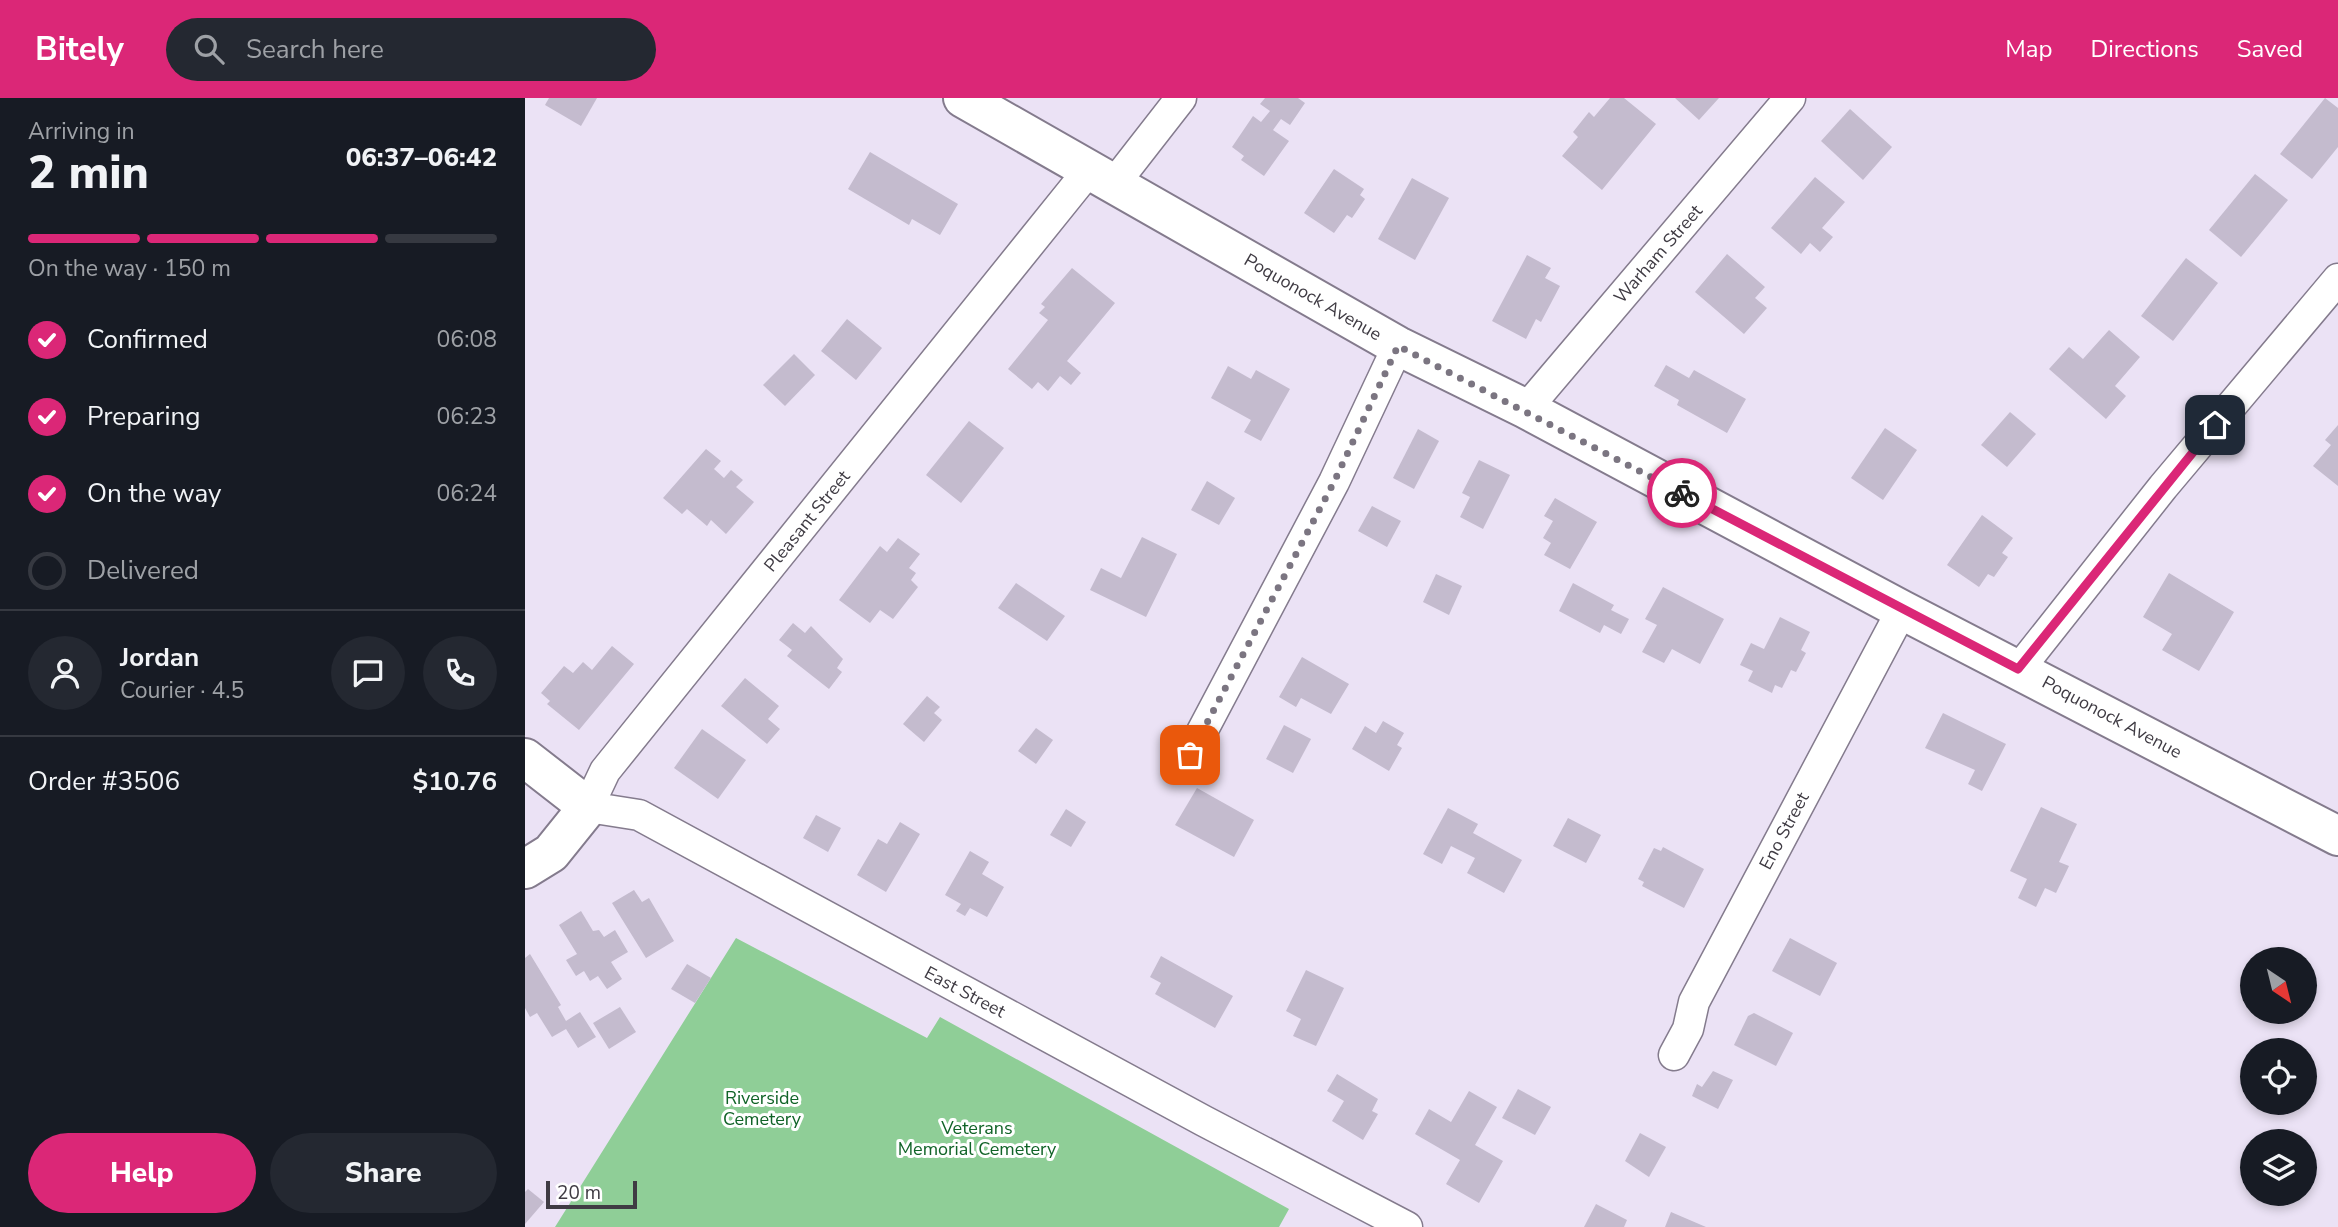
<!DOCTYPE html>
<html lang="en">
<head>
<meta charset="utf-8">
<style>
	body { margin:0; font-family:"Nunito Sans",sans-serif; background:#242831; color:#f1f3f6; height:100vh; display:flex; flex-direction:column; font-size:26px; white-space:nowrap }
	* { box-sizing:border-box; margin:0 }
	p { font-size:23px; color:#9ea1a6 }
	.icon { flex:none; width:38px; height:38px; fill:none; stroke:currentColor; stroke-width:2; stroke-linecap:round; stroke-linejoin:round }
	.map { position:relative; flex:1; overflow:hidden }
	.drawer { display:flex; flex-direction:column; background:#171b24; width:525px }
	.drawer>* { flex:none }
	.needle { width:46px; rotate:145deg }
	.buttons { position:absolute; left:1715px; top:849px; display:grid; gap:14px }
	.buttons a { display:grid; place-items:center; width:77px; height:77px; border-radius:50%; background:#171b24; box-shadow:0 4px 10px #0003; font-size:35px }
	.scale { position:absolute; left:21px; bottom:18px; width:91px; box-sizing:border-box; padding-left:7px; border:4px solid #3f3b43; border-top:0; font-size:19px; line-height:24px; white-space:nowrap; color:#3f3b43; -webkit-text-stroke:5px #fff; paint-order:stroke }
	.pin { position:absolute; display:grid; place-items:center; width:60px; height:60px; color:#fff; margin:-30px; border-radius:14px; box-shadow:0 4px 10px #0006 }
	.courier { position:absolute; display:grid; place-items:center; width:70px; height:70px; margin:-35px; border:5px solid #db2777; border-radius:50%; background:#fff; color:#222; box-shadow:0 2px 9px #0007 }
	.head em { font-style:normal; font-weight:800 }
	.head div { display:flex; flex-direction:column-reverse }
	.head { display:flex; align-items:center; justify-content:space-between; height:119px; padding:0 28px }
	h1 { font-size:46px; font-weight:800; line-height:52px }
	.bar { display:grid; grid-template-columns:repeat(4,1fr); gap:10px 7px; align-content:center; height:84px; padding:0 28px }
	.bar i { height:9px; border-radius:5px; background:#363941 }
	.bar .on { background:#db2777 }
	.bar p { grid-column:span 4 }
	.line { display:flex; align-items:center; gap:18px; padding:0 28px; border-top:2px solid #363941 }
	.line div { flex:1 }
	.round { display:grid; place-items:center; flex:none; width:74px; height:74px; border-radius:37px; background:#242831 }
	ol { padding:0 28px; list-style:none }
	li { display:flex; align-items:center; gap:21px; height:77px }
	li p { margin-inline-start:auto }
	li .icon { padding:7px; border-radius:50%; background:#db2777; color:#fff; stroke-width:4 }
	li:last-child { color:#9ea1a6 }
	li i { width:38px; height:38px; border:4px solid #363941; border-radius:50% }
	.action { display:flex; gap:14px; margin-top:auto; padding:14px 28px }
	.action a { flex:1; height:80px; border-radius:42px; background:#db2777; color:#fff; font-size:28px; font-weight:800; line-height:80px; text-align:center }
	.action a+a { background:#242831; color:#f1f3f6 }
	header { display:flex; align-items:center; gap:42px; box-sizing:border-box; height:98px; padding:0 35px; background:#db2777; color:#fff }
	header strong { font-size:33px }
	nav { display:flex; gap:38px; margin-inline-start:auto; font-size:24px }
	.search { width:490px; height:63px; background:#242831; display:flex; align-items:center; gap:18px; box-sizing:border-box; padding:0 24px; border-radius:38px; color:#9ea1a6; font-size:26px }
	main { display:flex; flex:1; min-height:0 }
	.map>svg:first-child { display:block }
	.green { fill:#8fce97 }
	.building { fill:#c4bbce }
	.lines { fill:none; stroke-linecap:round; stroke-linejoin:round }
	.street-casing { stroke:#847b8d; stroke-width:33 }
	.secondary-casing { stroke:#847b8d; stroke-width:42 }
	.primary-casing { stroke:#847b8d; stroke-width:42 }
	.street { stroke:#fff; stroke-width:30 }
	.secondary { stroke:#fff; stroke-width:38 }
	.primary { stroke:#fff; stroke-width:38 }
	.done { stroke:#7b7581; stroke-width:7; stroke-dasharray:0 12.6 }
	.route { stroke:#db2777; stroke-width:9 }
	.labels { text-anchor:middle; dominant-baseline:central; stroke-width:6; stroke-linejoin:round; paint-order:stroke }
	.street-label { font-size:18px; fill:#3f3b43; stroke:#fff }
	.park-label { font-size:18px; fill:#106327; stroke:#fff }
</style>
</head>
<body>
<header>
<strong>Bitely</strong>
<div class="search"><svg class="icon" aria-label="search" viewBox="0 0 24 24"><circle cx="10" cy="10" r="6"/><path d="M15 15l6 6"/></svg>Search here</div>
<nav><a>Map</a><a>Directions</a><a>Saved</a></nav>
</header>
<main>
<section class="drawer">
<div class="head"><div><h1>2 min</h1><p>Arriving in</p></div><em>06:37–06:42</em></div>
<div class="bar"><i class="on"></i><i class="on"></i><i class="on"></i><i></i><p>On the way · 150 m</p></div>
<ol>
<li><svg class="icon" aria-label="check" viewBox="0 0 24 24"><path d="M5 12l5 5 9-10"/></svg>Confirmed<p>06:08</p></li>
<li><svg class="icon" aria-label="check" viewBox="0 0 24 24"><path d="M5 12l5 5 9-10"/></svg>Preparing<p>06:23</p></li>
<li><svg class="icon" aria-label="check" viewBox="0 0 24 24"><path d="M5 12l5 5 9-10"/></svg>On the way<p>06:24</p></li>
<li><i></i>Delivered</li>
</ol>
<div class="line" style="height:126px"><a class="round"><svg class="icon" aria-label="person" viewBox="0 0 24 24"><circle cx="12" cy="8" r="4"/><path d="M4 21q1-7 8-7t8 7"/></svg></a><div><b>Jordan</b><p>Courier · 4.5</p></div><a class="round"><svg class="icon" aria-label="chat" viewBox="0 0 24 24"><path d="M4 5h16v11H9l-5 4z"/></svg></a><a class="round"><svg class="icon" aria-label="phone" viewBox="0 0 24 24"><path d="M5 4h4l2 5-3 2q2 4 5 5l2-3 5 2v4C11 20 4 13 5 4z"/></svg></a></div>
<div class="line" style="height:91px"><div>Order #3506</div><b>$10.76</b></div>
<div class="action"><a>Help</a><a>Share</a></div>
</section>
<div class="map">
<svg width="1813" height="1129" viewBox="0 0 1813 1129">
	<rect width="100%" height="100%" fill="#ebe2f5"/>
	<polygon class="green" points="211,840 402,940 415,919 764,1111 754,1129 30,1129"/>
	<g class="building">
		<polygon points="24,0 72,0 56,28 20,7"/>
		<polygon points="740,0 773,0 780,5 765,27 756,21 748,32 764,43 739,78 716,62 719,58 707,49 728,18 736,24 745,13 735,6"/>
		<polygon points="1085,0 1099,0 1131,26 1077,92 1037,58 1053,39 1048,34 1064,14 1069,19"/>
		<polygon points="1150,0 1194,0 1174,22"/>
		<polygon points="1800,0 1813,10 1813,49 1787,81 1755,56"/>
		<polygon points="1325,11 1367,49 1338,82 1296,43"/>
		<polygon points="345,54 433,106 415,137 387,121 384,127 323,91"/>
		<polygon points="809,71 839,91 835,97 840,101 827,120 822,117 809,135 779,115"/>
		<polygon points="1730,76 1763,102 1716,159 1684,132"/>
		<polygon points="1290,79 1320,104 1297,130 1308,139 1295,154 1285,145 1276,156 1246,130"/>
		<polygon points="887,80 924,100 890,162 853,141"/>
		<polygon points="1202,156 1240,189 1230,200 1242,210 1219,236 1170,194"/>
		<polygon points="1002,157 1026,170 1020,180 1035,188 1016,224 1011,221 1001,241 967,223"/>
		<polygon points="1661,160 1693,185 1648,243 1616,218"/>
		<polygon points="547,170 590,205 542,263 556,275 546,287 535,278 523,293 513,284 507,291 483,271 523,222 514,215 520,209 516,206"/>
		<polygon points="322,221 357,250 331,282 296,253"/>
		<polygon points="1584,232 1615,259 1590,288 1601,298 1581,321 1524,271 1544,249 1558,261"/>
		<polygon points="269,256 290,277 260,308 238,287"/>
		<polygon points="1141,267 1164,280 1169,272 1221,301 1202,335 1152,307 1154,302 1129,288"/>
		<polygon points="703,268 726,281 731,272 765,291 736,343 719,334 726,322 686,300"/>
		<polygon points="1485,314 1511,336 1482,369 1456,347"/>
		<polygon points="444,323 479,350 436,405 401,377"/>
		<polygon points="1813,327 1813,388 1788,368 1806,347 1800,342"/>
		<polygon points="1360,330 1392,352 1358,402 1326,380"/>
		<polygon points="893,331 914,343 889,391 868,380"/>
		<polygon points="181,351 196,363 189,371 199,380 206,372 218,382 211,389 229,404 201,436 186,422 182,428 162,411 157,416 138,400"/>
		<polygon points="954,362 985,377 958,431 935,419 945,399 937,395"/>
		<polygon points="682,383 710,400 694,427 666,412"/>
		<polygon points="1030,400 1072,424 1045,471 1019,457 1026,445 1018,440 1028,423 1019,418"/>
		<polygon points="847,408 876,423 862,449 833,433"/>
		<polygon points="1457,417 1488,440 1477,455 1483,459 1469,479 1463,476 1454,489 1422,467"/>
		<polygon points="617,439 652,456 621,519 565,492 576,470 596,480"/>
		<polygon points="373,440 395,456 384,470 391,475 386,482 393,489 368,521 355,512 345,525 314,502 355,448 362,454"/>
		<polygon points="1644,475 1709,514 1674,573 1637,552 1647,536 1618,519"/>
		<polygon points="911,476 937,488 924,517 898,504"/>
		<polygon points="491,485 540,518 522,543 473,510"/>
		<polygon points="1048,485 1089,507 1086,512 1104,521 1096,536 1079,527 1075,535 1034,513"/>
		<polygon points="1138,489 1199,521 1175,566 1147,551 1139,565 1117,554 1132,527 1120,521"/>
		<polygon points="1255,519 1285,534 1276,552 1281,555 1271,574 1266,572 1257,590 1250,587 1247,595 1223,583 1228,573 1215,567 1226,545 1239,551"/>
		<polygon points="268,525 280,535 286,528 318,561 312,570 317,574 304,591 262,558 267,552 254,542"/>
		<polygon points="87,548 109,566 54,632 22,606 25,603 16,595 39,568 48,575 58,564 67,572"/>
		<polygon points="777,559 824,586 806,616 776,600 771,609 754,599"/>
		<polygon points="220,580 254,608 243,621 255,631 242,646 196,608"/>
		<polygon points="402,598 415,609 409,615 417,622 399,644 378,626"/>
		<polygon points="1418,615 1481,646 1457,693 1443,686 1450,672 1400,650"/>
		<polygon points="858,623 879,635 872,647 877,650 864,673 827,651 840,628 851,635"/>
		<polygon points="759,627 786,641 768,675 741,661"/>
		<polygon points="511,630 528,642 511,666 493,653"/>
		<polygon points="177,631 221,662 193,701 149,670"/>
		<polygon points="672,690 729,722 709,759 650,727"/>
		<polygon points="1516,709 1552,726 1534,764 1544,768 1531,795 1520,790 1511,809 1493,800 1502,781 1485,773"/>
		<polygon points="923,710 953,726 948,735 997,762 979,795 942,775 950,760 926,748 917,766 898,756"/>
		<polygon points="541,711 561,724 546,749 525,737"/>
		<polygon points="291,717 316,730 303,754 278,740"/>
		<polygon points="1043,720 1076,737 1061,765 1028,748"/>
		<polygon points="375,724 395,736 361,794 332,777 353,741 362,746"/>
		<polygon points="1138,749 1179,771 1159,810 1117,788 1119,784 1113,781 1129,750 1136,753"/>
		<polygon points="445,753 464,764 457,776 479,789 462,819 445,810 440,818 431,813 436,806 420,797"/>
		<polygon points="109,792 117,804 124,800 149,843 121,860 87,805"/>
		<polygon points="56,813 68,833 74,832 79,839 90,832 103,854 86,864 97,881 82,891 73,878 65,883 59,873 51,878 41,862 52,856 34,827"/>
		<polygon points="1265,840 1312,865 1295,898 1247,873"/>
		<polygon points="5,856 36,907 33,909 41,923 55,914 71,939 53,950 41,931 27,939 12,915 5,919 0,910 0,860"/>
		<polygon points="636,858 708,898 690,930 630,896 636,885 625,879"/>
		<polygon points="162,866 186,880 170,905 146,891"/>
		<polygon points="781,872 819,890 791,948 768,938 776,921 761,913"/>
		<polygon points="95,909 111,934 84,951 68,925"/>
		<polygon points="1229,915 1268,935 1251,968 1209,947 1223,918"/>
		<polygon points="1188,973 1208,982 1193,1011 1167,998 1172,986 1177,989"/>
		<polygon points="812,976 853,1001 847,1013 853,1016 838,1042 807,1023 819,1003 802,993"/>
		<polygon points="993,991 1026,1009 1010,1037 977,1020"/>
		<polygon points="944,993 972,1009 950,1047 978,1063 954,1105 921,1086 935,1062 890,1036 904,1011 926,1024"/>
		<polygon points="1115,1035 1141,1049 1124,1079 1100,1063"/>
		<polygon points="3,1091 19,1104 0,1126 0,1094"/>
		<polygon points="1071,1106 1102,1122 1099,1129 1059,1129"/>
		<polygon points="1146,1114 1181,1129 1140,1129"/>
	</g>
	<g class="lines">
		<defs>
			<g id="street">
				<polyline points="564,72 80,673 63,709 114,717 679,1023 882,1129"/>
				<polyline points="589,86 656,0"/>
				<polyline points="1001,311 1265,0"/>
				<polyline points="1494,571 1638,389 1813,181"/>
				<polyline points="662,662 809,384 873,248"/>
				<polyline points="1149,957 1163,931 1169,904 1377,512"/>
			</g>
			<polyline id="secondary" points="0,660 63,709 26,755 0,771"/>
			<polyline id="primary" points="438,0 873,248 1001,311 1377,512 1813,738"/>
		</defs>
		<use href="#street" class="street-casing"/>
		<use href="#secondary" class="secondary-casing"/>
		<use href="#primary" class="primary-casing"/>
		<use href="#street" class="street"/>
		<use href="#secondary" class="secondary"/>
		<use href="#primary" class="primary"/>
	</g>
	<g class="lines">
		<polyline class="done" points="665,657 809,384 873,248 1157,395"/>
		<polyline class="route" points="1157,395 1493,571 1690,327"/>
	</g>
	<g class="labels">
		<g class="street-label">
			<text transform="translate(1133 156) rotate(-49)">Warham Street</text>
			<text transform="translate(788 199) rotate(30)">Poquonock Avenue</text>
			<text transform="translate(282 423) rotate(-51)">Pleasant Street</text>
			<text transform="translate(1587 619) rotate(28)">Poquonock Avenue</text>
			<text transform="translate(1259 733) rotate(-62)">Eno Street</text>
			<text transform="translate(440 894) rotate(28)">East Street</text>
		</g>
		<g class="park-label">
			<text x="237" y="1000">Riverside<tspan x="237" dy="21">Cemetery</tspan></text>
			<text x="452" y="1030">Veterans<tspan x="452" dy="21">Memorial Cemetery</tspan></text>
		</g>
	</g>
</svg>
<div class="buttons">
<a><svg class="needle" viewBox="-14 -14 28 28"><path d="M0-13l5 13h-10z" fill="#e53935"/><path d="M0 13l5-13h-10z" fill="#9ea1a6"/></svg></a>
<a><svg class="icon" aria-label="locate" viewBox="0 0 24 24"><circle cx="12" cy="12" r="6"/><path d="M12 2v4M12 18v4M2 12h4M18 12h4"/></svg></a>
<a><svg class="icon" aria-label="layers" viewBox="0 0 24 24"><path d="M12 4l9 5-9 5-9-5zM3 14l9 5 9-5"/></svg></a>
</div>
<div class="scale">20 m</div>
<div class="pin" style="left:665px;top:657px;background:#ea580c"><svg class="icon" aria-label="bag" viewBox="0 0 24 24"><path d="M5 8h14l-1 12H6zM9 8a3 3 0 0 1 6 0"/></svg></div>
<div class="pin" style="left:1690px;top:327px;background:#1f2937"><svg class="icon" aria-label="home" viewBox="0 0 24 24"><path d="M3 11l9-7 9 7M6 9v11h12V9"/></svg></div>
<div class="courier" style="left:1157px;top:395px"><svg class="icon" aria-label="bike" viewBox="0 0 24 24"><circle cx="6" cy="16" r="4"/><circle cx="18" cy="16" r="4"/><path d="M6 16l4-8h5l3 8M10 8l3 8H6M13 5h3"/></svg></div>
</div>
</main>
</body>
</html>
